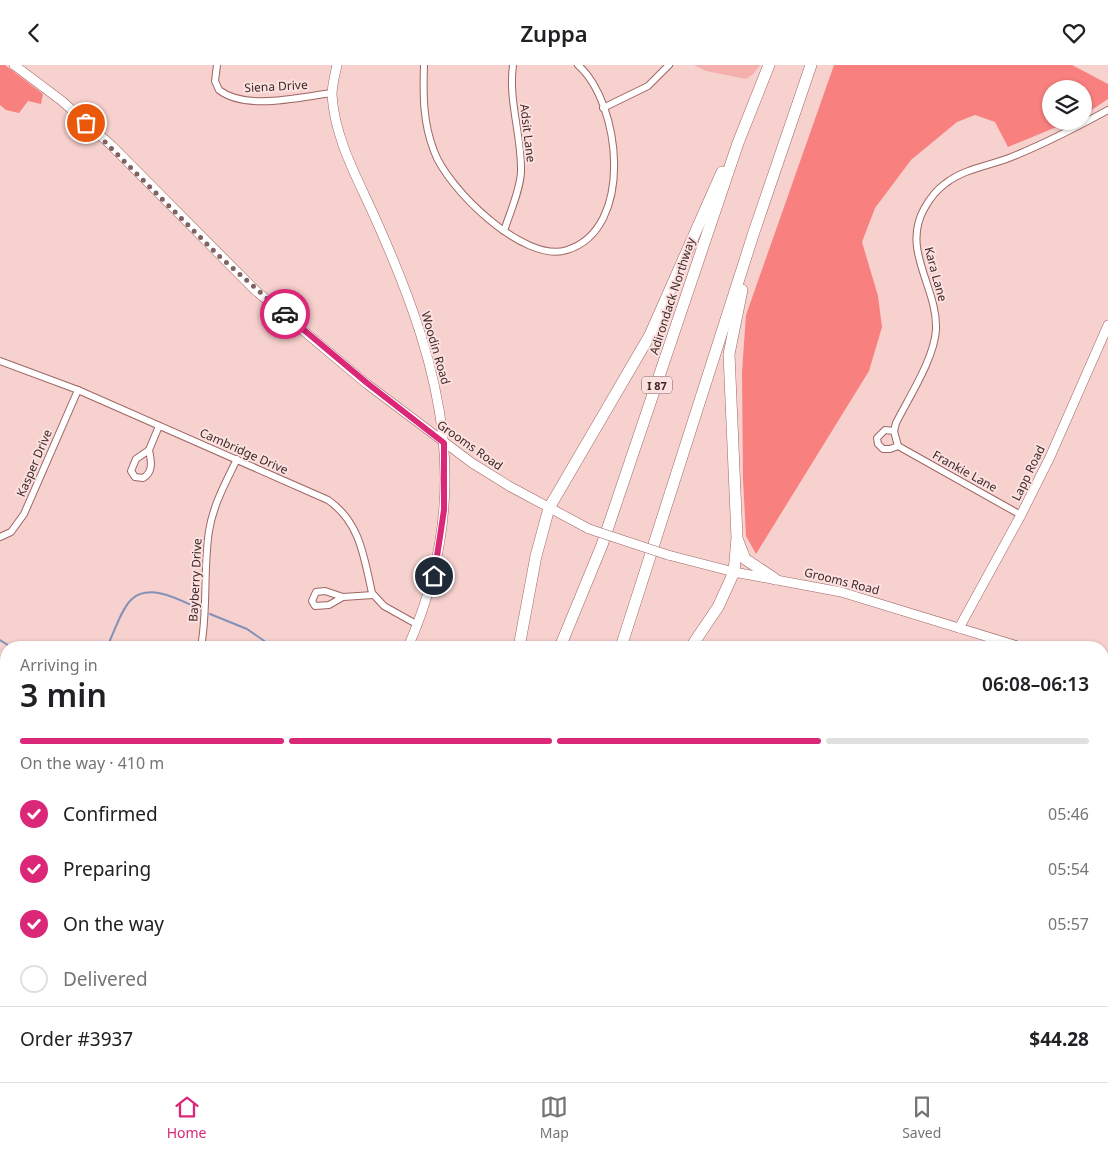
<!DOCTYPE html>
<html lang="en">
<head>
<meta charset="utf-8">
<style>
	body { margin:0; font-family:"Noto Sans",sans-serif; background:#f2f2f2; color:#202124; height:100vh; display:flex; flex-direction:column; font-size:19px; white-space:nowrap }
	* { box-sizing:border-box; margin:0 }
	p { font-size:16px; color:#757577 }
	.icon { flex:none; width:28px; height:28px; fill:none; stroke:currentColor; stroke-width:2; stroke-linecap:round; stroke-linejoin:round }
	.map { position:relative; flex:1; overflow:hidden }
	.details { position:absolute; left:0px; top:576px; width:1109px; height:441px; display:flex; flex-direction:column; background:#fff; border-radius:20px 20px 0 0; box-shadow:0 1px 4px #0004 }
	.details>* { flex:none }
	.buttons { position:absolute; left:1042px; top:15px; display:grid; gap:10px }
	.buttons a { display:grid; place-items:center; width:50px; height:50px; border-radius:50%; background:#fff; box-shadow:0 1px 4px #0004; font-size:25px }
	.pin { position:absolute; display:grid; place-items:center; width:42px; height:42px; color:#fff; margin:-21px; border:2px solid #fff; border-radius:50%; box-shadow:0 1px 5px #0007 }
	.courier { position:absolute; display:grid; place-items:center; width:50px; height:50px; margin:-25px; border:4px solid #db2777; border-radius:50%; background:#fff; color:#222; box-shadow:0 1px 6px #0007 }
	.head em { font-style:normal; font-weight:600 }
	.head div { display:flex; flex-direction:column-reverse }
	.head { display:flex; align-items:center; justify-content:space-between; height:85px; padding:0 20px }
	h1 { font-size:32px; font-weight:600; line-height:38px }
	.bar { display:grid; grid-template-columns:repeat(4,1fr); gap:8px 5px; align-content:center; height:60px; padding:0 20px }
	.bar i { height:6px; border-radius:4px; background:#e0e0e0 }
	.bar .selected { background:#db2777 }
	.bar p { grid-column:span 4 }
	.line { display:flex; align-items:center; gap:12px; padding:0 20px; border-top:1px solid #e0e0e0 }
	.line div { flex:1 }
	ol { padding:0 20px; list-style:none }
	li { display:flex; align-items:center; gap:15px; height:55px }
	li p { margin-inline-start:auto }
	li .icon { padding:5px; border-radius:50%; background:#db2777; color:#fff; stroke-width:4 }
	li:last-child { color:#757577 }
	li i { width:28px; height:28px; border:2px solid #e0e0e0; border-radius:50% }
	header { display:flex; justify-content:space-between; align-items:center; height:65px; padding:0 20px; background:#fff; font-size:22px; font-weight:600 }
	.tabs { display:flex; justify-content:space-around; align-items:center; height:70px; border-top:1px solid #e0e0e0; background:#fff; font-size:14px; color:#757577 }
	.tabs a { display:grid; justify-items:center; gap:2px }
	.tabs .selected { color:#db2777 }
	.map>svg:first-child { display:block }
	.green { fill:#f5afac }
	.forest { fill:#f8807e }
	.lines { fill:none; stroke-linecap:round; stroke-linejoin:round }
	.stream { stroke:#8291b9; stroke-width:2 }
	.street-casing { stroke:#9e6664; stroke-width:8 }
	.secondary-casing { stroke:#9e6664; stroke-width:10 }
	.highway-casing { stroke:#9e6664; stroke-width:12 }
	.street { stroke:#fff; stroke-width:6 }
	.secondary { stroke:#fff; stroke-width:9 }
	.highway { stroke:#fff; stroke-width:11 }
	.secondary-bridge-casing { stroke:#9e6664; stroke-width:10; stroke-linecap:butt }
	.secondary-bridge { stroke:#fff; stroke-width:9 }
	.done { stroke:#806361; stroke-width:5; stroke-dasharray:0 9 }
	.route { stroke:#db2777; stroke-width:6 }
	.labels { text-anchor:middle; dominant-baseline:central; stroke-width:4; stroke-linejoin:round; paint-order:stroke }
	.shield { fill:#fbe1e0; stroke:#78605e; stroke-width:1 }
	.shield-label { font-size:11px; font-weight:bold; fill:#402827 }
	.street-label { font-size:12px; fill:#402827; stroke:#fbe1e0 }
</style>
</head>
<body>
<header><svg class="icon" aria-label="back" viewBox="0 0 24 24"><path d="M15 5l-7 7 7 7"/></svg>Zuppa<svg class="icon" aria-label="heart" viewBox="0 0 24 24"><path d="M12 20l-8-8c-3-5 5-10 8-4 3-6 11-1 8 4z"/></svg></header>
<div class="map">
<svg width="1108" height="1017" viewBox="0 0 1108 1017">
	<rect width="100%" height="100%" fill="#f7d1ce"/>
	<polygon class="green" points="694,0 760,0 753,9 746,14 706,6"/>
	<g class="forest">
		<polygon points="0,0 5,0 43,29 41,39 28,36 19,48 6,45 0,40"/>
		<polygon points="834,0 1072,0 1108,19 1108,34 1084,50 1084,24 1051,24 1051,56 1071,56 1008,82 995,57 975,50 957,57 911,95 875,143 862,177 878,231 882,262 869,306 756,489 746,471 743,414 742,307 746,250"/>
	</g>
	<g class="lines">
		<g class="stream">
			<polyline points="210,549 247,564 273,582"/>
			<polyline points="0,575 11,582"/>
			<path d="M107,582C113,570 122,542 132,534C151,517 183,537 202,545"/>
		</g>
		<defs>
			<g id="street">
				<path d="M217,0L215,16L219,25C246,46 300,32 332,28"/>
				<path d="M424,0C423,30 423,58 434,86C447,123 524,199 567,185C635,164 621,38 578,0"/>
				<polyline points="603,43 648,21 669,0"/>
				<path d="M504,166C510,147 520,126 521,107C522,71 508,36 513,0"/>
				<path d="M0,296L78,325L328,435C360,457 364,492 372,528L384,541L418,560"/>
				<polygon points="885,365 894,366 898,381 890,384 883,384 878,379 877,373"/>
				<path d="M894,366L896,358C909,332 934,294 936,265C938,222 901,186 924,144C930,133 936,125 946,118C964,104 988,101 1009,93C1042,80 1077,62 1108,45"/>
				<polyline points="898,381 1021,450"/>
				<path d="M149,385C151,395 154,407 143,413L135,412L131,406L136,394Z"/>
				<polyline points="149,385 159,361"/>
				<polyline points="0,472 11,467 24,449 78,325"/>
				<polygon points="325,526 343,532 329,540 315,541 312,536 316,527"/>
				<polyline points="343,532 373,530"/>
				<path d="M201,582C208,544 203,505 209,466C213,440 226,417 237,394"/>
				<polyline points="1102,633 1108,625"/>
				<polyline points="0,639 6,644"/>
				<polyline points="1102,743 1102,748"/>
				<polyline points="0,778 6,766"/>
				<polyline points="1102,878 1108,883"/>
				<polyline points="1102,898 1108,899"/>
				<polyline points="0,913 6,916"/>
				<polyline points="1102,955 1108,946"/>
				<polyline points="1102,998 1108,1001"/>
				<polyline points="157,1011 166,1017"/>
				<polyline points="594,1011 596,1017"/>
				<polyline points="895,1011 897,1017"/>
				<polyline points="918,1011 921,1017"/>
				<polyline points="21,1017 30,1011"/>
				<polyline points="1068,1017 1071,1011"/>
			</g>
			<g id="secondary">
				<polyline points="14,0 62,36 112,81 255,225 367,319 472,398 509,421 589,464"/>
				<path d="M337,0C335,10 332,20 332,30C335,78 362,121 380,164C444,309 474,432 408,582"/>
				<polyline points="668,490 734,507 841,527 1021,582"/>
				<polyline points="959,563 1021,450 1050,392 1108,260"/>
				<polyline points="1102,637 1108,642"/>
				<polyline points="179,1017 182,1011"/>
			</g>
			<g id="highway">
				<polyline points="738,476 745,494 775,514"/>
				<polyline points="519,582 536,491 549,443 650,270 722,107"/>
				<polyline points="560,582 602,480 738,78 769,0"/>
				<polyline points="621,582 754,167 811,0"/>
				<polyline points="691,582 718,542 734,507 737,473 729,289 742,225"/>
				<polyline points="361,1017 363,1011"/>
				<polyline points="454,1017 457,1011"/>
			</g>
		</defs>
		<use href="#street" class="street-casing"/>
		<use href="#secondary" class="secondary-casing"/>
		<use href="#highway" class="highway-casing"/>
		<use href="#street" class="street"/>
		<use href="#secondary" class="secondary"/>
		<use href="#highway" class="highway"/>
		<defs>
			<polyline id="secondary-bridge" points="589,464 668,490"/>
		</defs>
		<use href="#secondary-bridge" class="secondary-bridge-casing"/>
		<use href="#secondary-bridge" class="secondary-bridge"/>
	</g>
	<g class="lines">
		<polyline class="done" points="86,58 219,191 285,249"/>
		<polyline class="route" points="285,249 367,318 444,378 444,445 434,511"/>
	</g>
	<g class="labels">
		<rect class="shield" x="642" y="311.5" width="30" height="17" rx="4"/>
		<g class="shield-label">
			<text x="657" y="320">I 87</text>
		</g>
		<g class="street-label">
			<text transform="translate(276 21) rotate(-3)">Siena Drive</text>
			<text transform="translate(528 68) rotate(83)">Adsit Lane</text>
			<text transform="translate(936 209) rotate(75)">Kara Lane</text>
			<text transform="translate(672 231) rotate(-72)">Adirondack Northway</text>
			<text transform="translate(436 283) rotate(74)">Woodin Road</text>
			<text transform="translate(470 380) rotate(35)">Grooms Road</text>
			<text transform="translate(244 386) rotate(24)">Cambridge Drive</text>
			<text transform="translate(34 398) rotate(-67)">Kasper Drive</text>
			<text transform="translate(965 406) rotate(29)">Frankie Lane</text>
			<text transform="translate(1028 408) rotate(-64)">Lapp Road</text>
			<text transform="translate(195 515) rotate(-87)">Bayberry Drive</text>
			<text transform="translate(842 516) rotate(14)">Grooms Road</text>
		</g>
	</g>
</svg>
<div class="buttons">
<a><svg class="icon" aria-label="layers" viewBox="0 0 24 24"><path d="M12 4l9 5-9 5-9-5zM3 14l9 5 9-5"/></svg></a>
</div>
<div class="pin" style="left:86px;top:58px;background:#ea580c"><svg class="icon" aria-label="bag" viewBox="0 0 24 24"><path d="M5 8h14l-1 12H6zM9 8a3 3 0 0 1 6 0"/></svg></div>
<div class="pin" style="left:434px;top:511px;background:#1f2937"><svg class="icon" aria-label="home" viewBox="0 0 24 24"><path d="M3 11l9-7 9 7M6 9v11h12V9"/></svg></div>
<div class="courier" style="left:285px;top:249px"><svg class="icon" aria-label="car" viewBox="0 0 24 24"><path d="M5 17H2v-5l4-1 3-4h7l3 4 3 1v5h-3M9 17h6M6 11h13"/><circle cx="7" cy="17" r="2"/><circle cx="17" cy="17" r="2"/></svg></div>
<section class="details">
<div class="head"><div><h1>3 min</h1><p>Arriving in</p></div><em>06:08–06:13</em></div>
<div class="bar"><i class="selected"></i><i class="selected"></i><i class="selected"></i><i></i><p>On the way · 410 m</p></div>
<ol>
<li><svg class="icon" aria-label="check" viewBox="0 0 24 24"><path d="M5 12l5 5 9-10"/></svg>Confirmed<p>05:46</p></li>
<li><svg class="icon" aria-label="check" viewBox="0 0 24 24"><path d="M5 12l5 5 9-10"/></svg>Preparing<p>05:54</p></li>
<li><svg class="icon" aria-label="check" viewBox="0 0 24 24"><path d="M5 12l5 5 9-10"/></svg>On the way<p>05:57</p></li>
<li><i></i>Delivered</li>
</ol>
<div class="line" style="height:65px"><div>Order #3937</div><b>$44.28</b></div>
</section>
</div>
<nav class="tabs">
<a class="selected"><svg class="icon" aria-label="home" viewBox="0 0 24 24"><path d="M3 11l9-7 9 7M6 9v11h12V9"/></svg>Home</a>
<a><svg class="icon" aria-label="map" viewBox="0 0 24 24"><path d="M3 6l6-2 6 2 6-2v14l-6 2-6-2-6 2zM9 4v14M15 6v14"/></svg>Map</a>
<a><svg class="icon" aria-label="saved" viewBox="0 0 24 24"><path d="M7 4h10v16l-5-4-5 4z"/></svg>Saved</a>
</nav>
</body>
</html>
